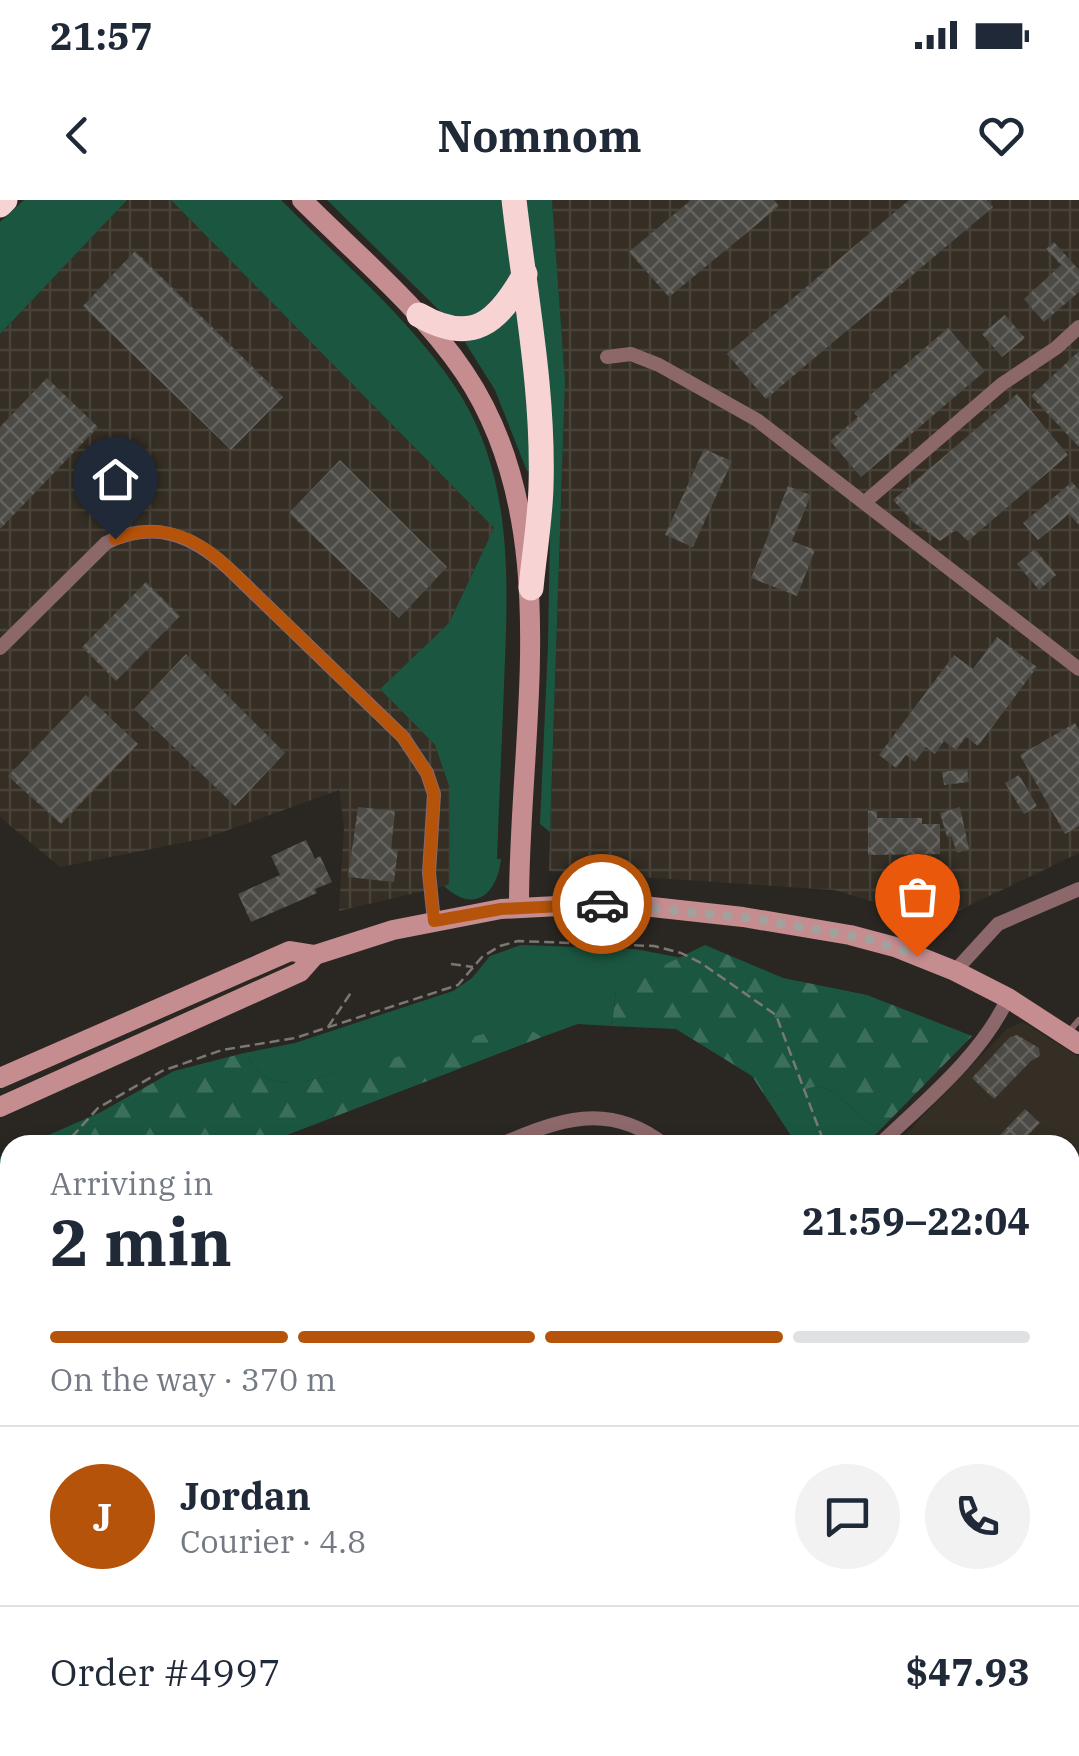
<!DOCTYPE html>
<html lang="en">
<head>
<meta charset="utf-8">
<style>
	body { margin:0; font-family:"IBM Plex Serif",serif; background:#f2f2f3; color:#1f2937; height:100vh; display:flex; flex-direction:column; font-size:38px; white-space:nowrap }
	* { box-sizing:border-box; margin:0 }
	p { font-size:32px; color:#747a83 }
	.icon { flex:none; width:55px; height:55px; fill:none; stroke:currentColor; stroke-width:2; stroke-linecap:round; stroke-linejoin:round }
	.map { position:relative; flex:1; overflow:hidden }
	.panel { position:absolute; left:0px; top:935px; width:1080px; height:622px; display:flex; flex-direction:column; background:#fff; border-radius:30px 30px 0 0; box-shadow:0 5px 15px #0003 }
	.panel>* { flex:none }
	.pin { position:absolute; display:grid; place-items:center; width:85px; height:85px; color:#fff; margin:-102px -42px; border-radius:50% 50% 50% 0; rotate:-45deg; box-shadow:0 0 10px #0007 }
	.pin .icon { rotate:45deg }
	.courier { position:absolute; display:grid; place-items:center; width:100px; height:100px; margin:-50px; border:8px solid #b45309; border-radius:50%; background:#fff; color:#222; box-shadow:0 2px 12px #0007 }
	.summary em { font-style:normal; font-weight:800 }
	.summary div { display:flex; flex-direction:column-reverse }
	.summary { display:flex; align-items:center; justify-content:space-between; height:170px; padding:0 50px }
	h1 { font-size:65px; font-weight:800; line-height:75px }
	.bar { display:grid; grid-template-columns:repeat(4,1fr); gap:15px 10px; align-content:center; height:120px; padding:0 50px }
	.bar i { height:12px; border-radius:8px; background:#e0e1e3 }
	.bar .current { background:#b45309 }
	.bar p { grid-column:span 4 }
	.line { display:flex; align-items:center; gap:25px; padding:0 50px; border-top:2px solid #e0e1e3 }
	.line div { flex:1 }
	.round { display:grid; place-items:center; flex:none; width:105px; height:105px; border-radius:52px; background:#f2f2f3 }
	.status { display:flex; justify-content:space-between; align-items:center; height:70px; padding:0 50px; background:#fff; direction:ltr }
	.status svg { height:28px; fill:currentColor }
	header { display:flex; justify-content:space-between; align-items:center; height:130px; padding:0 50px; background:#fff; font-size:45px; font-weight:800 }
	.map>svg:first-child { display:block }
	.built { fill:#342e24 }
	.industrial { fill:url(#industrial-grid) }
	.green { fill:#1b5740 }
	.forest { fill:url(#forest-firs) }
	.building { fill:url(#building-cross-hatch) }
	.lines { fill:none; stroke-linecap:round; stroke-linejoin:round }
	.path { stroke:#7a7874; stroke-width:2.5; stroke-dasharray:10 5; stroke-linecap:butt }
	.lane { stroke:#8c686a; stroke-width:6 }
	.street { stroke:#8c686a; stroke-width:14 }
	.secondary { stroke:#c58d90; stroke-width:20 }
	.highway { stroke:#f7d3d4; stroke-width:25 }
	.done { stroke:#a2a19d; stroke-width:10; stroke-dasharray:0 18 }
	.route { stroke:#b45309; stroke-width:12 }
</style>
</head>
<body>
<div class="status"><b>21:57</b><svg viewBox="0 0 49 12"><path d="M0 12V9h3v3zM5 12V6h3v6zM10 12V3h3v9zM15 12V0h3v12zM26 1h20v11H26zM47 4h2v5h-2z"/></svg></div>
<header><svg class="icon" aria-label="back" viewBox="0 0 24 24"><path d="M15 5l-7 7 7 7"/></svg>Nomnom<svg class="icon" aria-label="heart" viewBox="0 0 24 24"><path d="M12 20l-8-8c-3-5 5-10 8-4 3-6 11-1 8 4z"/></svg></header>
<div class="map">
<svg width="1079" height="1556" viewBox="0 0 1079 1556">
	<defs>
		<pattern id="industrial-grid" width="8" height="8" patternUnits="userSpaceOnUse" patternTransform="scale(2.5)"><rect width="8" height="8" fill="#342e24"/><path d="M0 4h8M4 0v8" fill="none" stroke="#484239"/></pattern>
		<pattern id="forest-firs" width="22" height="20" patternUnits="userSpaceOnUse" patternTransform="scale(2.5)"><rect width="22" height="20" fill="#1b5740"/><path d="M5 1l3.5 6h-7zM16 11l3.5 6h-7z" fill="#3c6f5b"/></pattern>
		<pattern id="building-cross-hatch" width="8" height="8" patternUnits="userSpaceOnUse" patternTransform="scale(2.5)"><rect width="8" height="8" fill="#4c4a45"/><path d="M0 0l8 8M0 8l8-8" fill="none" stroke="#66645f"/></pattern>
	</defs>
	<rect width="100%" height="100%" fill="#2a2723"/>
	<polygon class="built" points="1023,822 1079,857 1079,1200 1070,1192 1070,945 895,945 1008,828"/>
	<g class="industrial">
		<polygon points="127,0 171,0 494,328 449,423 380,489 435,545 450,589 449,685 339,711 344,627 339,590 206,638 60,667 0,617 0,134"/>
		<polygon points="552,0 1079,0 1079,653 937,721 834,690 549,671 565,181"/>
	</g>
	<g class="green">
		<polygon points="24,0 127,0 0,134 0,22"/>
		<path d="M171,0H281C339,59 418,126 461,196C514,283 508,386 504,484C502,542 499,600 497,659H501C497,695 474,714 444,686L449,684L450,589L435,545L380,489L449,423L494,328Z"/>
		<polygon points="327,0 501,0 511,65 510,81 505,93 472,119 444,115"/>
		<polygon points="518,0 552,0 565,181 550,632 540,624 548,445 551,268"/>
		<polygon points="521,107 531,271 527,271 495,190 463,139"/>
		<path d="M521,745L635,749L682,758L616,789L612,826L578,824L542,837L521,825L299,883C266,883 264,878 244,853L295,843L453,791L472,778L490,756Z"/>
		<polygon points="816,886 832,891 879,931 865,945 797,945 767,899"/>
	</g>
	<g class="forest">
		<polygon points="705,745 783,778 867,795 972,836 879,931 832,891 817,886 767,899 752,876 676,829 612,826 616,789"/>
		<path d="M521,824L542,837L261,945H26L101,912L174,871L244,853C264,878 266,883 299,883Z"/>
		<polygon points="10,952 10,1041 0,1045 0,957"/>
		<polygon points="1070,1192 1079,1200 1079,1290 1070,1299"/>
		<polygon points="610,1548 814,1548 806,1556 599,1556"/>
	</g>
	<g class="building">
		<polygon points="691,0 774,0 779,6 669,97 629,52"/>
		<polygon points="909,0 987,0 993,7 766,199 727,154"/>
		<polygon points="1054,42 1079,70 1079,92 1044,122 1024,99 1061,65 1046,49"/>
		<polygon points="135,51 283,197 231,250 83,106"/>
		<polygon points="1005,115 1025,138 1002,157 982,134"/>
		<polygon points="948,128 985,171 861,277 830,241 858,217 854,213 871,198 869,196"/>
		<polygon points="1079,151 1079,247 1031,196"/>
		<polygon points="47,178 98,227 0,329 0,227"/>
		<polygon points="1017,194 1068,255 968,341 956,330 940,341 913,322 893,300"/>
		<polygon points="704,249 732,261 693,347 665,335"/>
		<polygon points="340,260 447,367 399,418 289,313"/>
		<polygon points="1072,282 1079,290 1079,325 1069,314 1038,340 1023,323"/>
		<polygon points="788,286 811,295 792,341 815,350 797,396 751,378"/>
		<polygon points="1035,349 1056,375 1039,390 1017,364"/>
		<polygon points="146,382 180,416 116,481 82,447"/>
		<polygon points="997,437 1037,467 978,546 966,537 956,550 944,541 935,554 926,547 915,562 906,555 896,568 879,555 954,455 973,469"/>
		<polygon points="186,454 285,553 235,606 134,509"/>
		<polygon points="86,495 138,544 61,624 8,576"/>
		<polygon points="1075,523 1079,530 1079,626 1065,634 1020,555"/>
		<polygon points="967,569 969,582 944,585 942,572"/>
		<polygon points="1019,575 1037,606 1024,614 1005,583"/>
		<polygon points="358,607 395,611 391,649 398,649 394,682 348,677"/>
		<polygon points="960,607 969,649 957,653 951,635 947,637 940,613"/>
		<polygon points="868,611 877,611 877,618 922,618 922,624 940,624 940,654 868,655"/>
		<polygon points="306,640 315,659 320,656 332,682 315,689 317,693 251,722 238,694 280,675 271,656"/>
		<polygon points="1017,835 1039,848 1040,856 1031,861 994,899 972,878 1010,837"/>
		<polygon points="1025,909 1040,923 1018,945 1009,945 999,936"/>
		<polygon points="1079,972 1079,1024 1070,1033 1070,982"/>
		<polygon points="10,1112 10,1138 0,1129 0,1113 5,1117"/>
	</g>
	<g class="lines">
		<g class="path">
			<polyline points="451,764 473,767"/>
			<polyline points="328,827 352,791"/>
			<polyline points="59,945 70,939 98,908 162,871 222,850 295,838 458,785 482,757 500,746 518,741 654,746 681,753 701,763 776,815 825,945"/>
			<polyline points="0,984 10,979"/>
			<polyline points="1070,1274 1079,1283"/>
		</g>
		<polyline class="lane" points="1067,834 1079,820"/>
		<g class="street">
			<polyline points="607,157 631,154 659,165 757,220 1079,469"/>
			<polyline points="865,302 1002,184 1056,148 1079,127"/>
			<path d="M0,448L106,343C153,319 193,335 229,369L403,537L427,573L434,594L429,673L434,721"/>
			<polyline points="955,771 998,724 1079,689"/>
			<path d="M499,945C558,920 608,900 665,945"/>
			<path d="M879,945C925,901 981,856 1008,798"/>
			<polyline points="0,1267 10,1220"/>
			<polyline points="1070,1311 1079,1303"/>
			<polyline points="0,1399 10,1399"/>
			<polyline points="372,1556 385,1548"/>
			<polyline points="934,1556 937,1548"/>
			<polyline points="1077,1556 1079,1550"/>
		</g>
		<g class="secondary">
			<path d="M302,0C357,55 420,107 464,172C568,326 518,533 519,708"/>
			<polyline points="0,878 290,751 315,755 393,730 501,709 616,703 743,717 850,735 895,747 955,771 1008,798 1079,844"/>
			<polyline points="0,907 300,772 315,755"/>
		</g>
		<g class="highway">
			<path d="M514,0C525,95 544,191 541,287C540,321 534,355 531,388"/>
			<polyline points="0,5 5,0"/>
			<path d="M419,115C473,146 498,122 525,74"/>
		</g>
	</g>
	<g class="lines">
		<polyline class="done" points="602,704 750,718 868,739 917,756"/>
		<path class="route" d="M115,339C158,322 193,335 226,366L403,537L427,573L434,594L429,673L434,721L501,709L602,704"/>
	</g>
</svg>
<div class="pin" style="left:917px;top:756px;background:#ea580c"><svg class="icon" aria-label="bag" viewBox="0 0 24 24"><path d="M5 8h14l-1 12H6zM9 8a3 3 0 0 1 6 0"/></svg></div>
<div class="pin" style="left:115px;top:339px;background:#1f2937"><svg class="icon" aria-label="home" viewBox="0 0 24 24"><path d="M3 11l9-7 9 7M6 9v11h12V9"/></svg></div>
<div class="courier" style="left:602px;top:704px"><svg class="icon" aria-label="car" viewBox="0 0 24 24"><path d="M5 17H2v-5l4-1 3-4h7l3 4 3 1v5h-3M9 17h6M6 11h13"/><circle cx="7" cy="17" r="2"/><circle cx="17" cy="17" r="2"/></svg></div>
<section class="panel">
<div class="summary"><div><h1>2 min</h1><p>Arriving in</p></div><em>21:59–22:04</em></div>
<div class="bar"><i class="current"></i><i class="current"></i><i class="current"></i><i></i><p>On the way · 370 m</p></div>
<div class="line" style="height:180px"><b class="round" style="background:#b45309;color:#fff">J</b><div><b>Jordan</b><p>Courier · 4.8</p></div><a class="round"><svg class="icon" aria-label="chat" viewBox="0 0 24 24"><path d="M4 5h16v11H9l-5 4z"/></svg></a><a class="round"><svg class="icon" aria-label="phone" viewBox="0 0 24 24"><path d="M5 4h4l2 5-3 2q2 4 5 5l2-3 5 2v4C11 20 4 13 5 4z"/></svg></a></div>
<div class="line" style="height:130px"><div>Order #4997</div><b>$47.93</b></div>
</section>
</div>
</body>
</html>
